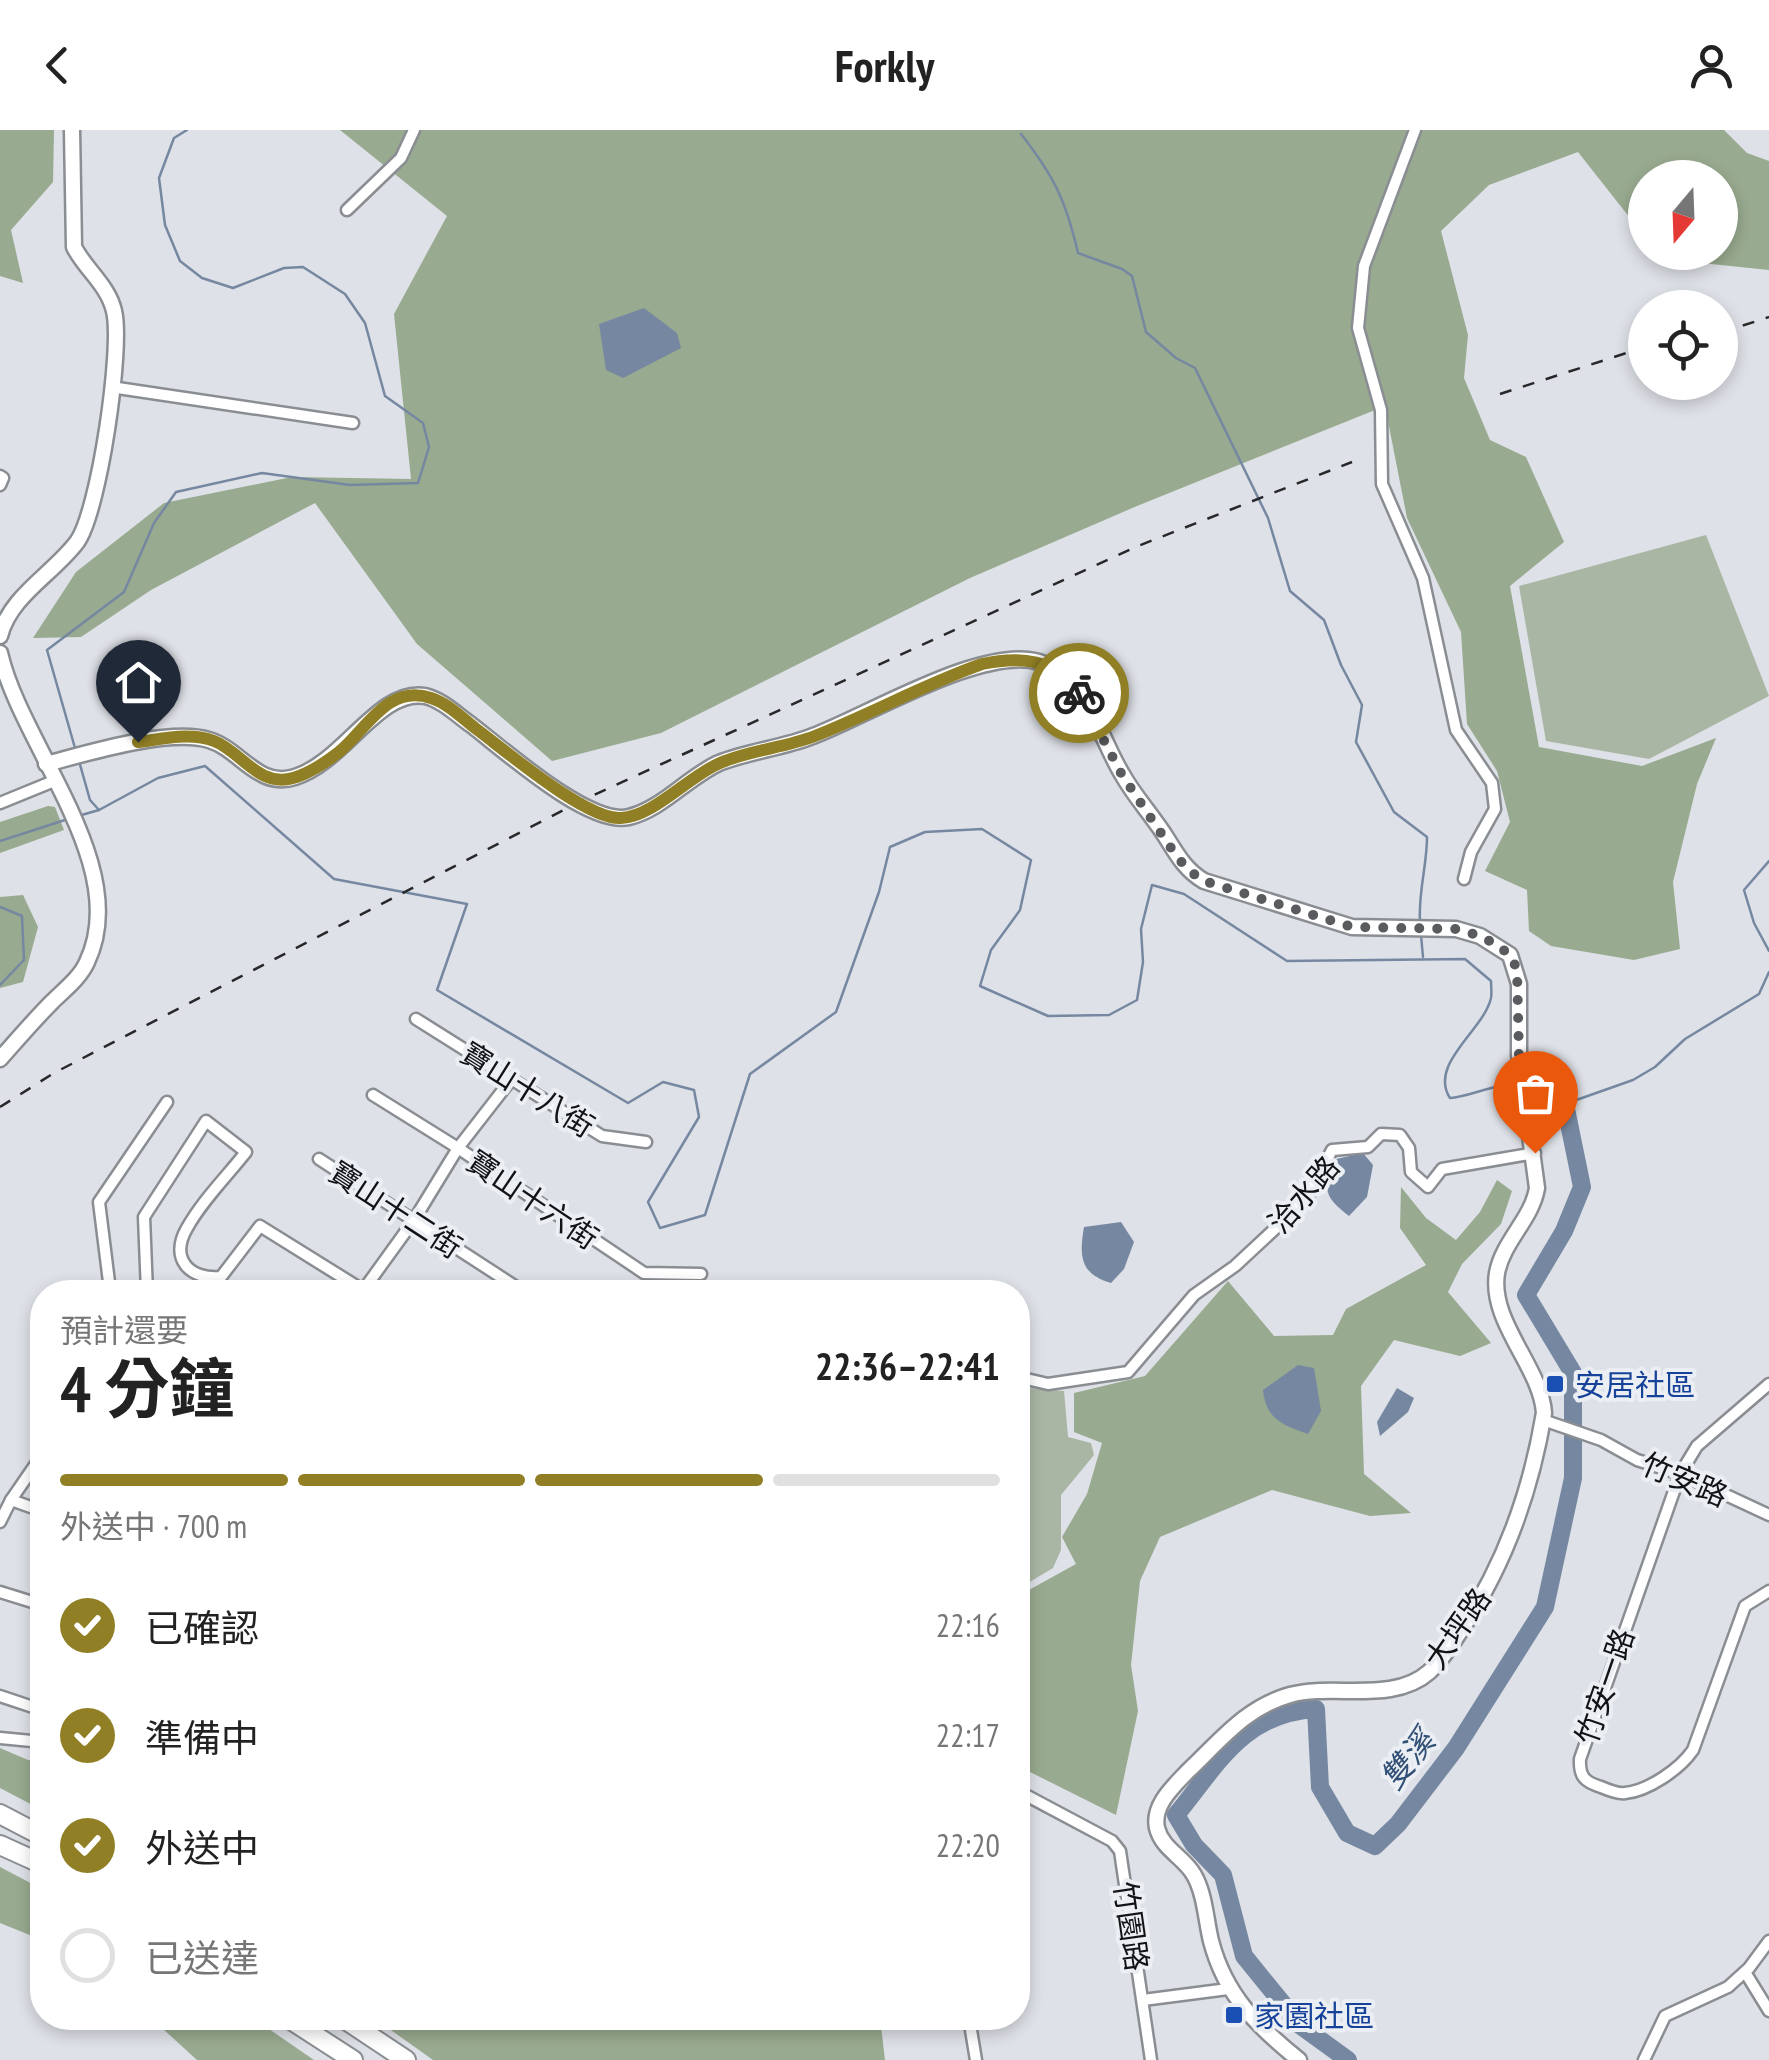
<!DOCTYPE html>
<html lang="zh-TW">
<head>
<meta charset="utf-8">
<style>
	body { margin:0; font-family:"PT Sans Narrow","Noto Sans TC",sans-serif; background:#f2f2f2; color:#222; height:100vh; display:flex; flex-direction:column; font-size:38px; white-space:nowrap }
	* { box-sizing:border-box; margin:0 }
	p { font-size:32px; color:#767676 }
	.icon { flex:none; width:55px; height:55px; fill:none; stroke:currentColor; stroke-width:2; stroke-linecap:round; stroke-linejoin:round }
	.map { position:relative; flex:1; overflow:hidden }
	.panel { position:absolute; left:30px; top:1150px; width:1000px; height:750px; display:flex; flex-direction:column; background:#fff; border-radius:40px; box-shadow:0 5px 15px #0003 }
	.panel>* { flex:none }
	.needle { width:65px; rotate:199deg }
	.controls { position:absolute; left:1628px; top:30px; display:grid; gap:20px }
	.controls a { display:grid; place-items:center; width:110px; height:110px; border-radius:50%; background:#fff; box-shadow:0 5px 15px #0003; font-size:50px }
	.pin { position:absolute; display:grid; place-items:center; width:85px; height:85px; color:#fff; margin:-102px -42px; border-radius:50% 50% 50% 0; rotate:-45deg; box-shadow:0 0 10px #0007 }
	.pin .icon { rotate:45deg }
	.courier { position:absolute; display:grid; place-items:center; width:100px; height:100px; margin:-50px; border:8px solid #907f25; border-radius:50%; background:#fff; color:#222; box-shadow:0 2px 12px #0007 }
	.headline em { font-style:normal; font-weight:700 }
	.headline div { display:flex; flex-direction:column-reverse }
	.headline { display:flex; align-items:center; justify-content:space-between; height:170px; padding:0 30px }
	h1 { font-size:65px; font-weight:700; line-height:75px }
	.bar { display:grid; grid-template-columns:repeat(4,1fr); gap:15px 10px; align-content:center; height:120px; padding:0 30px }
	.bar i { height:12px; border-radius:8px; background:#e0e0e0 }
	.bar .current { background:#907f25 }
	.bar p { grid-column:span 4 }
	ol { padding:0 30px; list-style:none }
	li { display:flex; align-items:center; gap:30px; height:110px }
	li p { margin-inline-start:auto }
	li .icon { padding:10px; border-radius:50%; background:#907f25; color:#fff; stroke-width:4 }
	li:last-child { color:#767676 }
	li i { width:55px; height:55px; border:5px solid #e0e0e0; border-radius:50% }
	header { display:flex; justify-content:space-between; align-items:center; height:130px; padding:0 30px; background:#fff; font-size:45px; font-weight:700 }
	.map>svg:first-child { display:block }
	.green { fill:#aab6a4 }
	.forest { fill:#98aa8f }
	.water { fill:#7688a1 }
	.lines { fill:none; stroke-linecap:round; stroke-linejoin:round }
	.stream { stroke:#7688a1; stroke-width:2.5 }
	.river { stroke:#7688a1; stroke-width:18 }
	.street-casing { stroke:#8a8e93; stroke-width:15 }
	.secondary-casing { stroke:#8a8e93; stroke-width:19 }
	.highway-casing { stroke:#8a8e93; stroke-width:22 }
	.street { stroke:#fff; stroke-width:10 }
	.secondary { stroke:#fff; stroke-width:14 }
	.highway { stroke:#fff; stroke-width:18 }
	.rail { stroke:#27282a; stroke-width:2.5; stroke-dasharray:12 12; stroke-linecap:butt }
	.done { stroke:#595b5e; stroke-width:10; stroke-dasharray:0 18 }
	.route { stroke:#907f25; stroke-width:12 }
	.transit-dot { fill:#1a4fb4; stroke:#ebeff4; stroke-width:4 }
	.labels { text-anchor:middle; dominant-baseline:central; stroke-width:8; stroke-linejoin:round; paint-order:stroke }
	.street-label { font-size:30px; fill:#121315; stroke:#ebeff4 }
	.transit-label { font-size:30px; fill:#164399; stroke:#ebeff4; text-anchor:start }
	.water-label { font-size:32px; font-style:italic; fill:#335177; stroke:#ebeff4 }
</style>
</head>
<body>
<header><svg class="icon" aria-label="back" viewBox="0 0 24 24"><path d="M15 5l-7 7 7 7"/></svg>Forkly<svg class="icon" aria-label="person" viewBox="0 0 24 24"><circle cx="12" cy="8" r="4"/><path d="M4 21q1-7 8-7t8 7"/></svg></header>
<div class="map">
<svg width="1769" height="1930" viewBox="0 0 1769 1930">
	<rect width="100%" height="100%" fill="#dee1e7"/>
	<g class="green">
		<polygon points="1706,405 1769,566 1649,629 1546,611 1519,456"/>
		<polygon points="1018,1257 1064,1261 1068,1307 1091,1313 1094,1325 1061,1365 1061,1420 1053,1438 1018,1459"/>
	</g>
	<g class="forest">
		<polygon points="0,0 54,0 53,52 11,100 23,153 0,146"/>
		<polygon points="340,0 1724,0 1747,23 1769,31 1769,140 1663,129 1658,123 1720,122 1720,48 1645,48 1645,107 1578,22 1489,55 1441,101 1468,205 1464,248 1490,310 1526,327 1564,412 1510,456 1539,617 1642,636 1716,608 1697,654 1673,752 1680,819 1634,830 1551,816 1529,801 1527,760 1485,741 1510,692 1497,641 1467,594 1461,502 1407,388 1385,276 1137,376 970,448 661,603 552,631 417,514 315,373 151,460 81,507 33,508 76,442 164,373 292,347 411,349 394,184 447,86"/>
		<polygon points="48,676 55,677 64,700 0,723 0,692"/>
		<polygon points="23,765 38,797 23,852 0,858 0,767"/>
		<polygon points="1497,1050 1512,1061 1501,1094 1462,1134 1448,1162 1491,1213 1460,1226 1394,1210 1361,1256 1364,1344 1411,1383 1370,1386 1272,1360 1160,1407 1140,1451 1131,1535 1138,1581 1116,1685 1018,1636 1018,1466 1076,1434 1062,1407 1087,1364 1102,1313 1074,1302 1074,1263 1145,1246 1228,1151 1274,1206 1333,1205 1346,1179 1426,1135 1400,1098 1401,1057 1426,1088 1456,1110 1480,1082"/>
		<polygon points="0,1618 28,1630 42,1630 42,1680 0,1658"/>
		<polygon points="0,1737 42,1759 42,1810 0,1793"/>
		<polygon points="151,1888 253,1888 314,1930 197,1930"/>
		<polygon points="374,1888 880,1888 885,1930 433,1930"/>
	</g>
	<g class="water">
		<polygon points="644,178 677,203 681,218 623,248 606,240 599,194"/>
		<path d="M1363,1023L1373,1035L1367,1067L1349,1086C1323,1066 1324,1060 1332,1030Z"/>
		<path d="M1121,1092L1134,1112L1124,1139L1111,1153C1080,1144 1079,1126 1084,1097Z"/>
		<path d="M1298,1235L1314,1238L1321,1281L1308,1304C1282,1295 1266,1289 1263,1260Z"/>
		<polygon points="1397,1258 1414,1268 1408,1282 1380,1306 1377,1292"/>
	</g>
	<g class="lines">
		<g class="stream">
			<path d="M1021,4C1054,46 1066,71 1078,123L1122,139L1132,146L1146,202L1176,228L1195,238L1268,388L1290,461L1324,490L1341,535L1362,575L1356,612L1394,682L1427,707C1427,736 1418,763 1420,792"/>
			<polyline points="75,618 47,520 124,462 154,393 176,362 262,343 350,355 418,353 429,317 423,293 385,266 365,193 345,164 303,137 284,138 233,158 202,148 180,131 165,95 159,48 174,8 187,0"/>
			<path d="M79,631L90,670L99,680L158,648L205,636L334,749L467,774L437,860L628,973L663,952L694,960L699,987L648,1072L660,1098L705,1085L750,944L836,882L879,762L890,717L925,702L982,699L1031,730L1020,780L991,820L980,856L1048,886L1109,885L1137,870L1143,832L1141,799L1152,755L1184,764L1287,831L1465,829L1491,851C1491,857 1492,862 1491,868C1484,900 1428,934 1450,968C1470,967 1499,951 1516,957"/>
			<polyline points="78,686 99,680"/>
			<polyline points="0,711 65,690"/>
			<polyline points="1769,731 1744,760 1754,793 1769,821"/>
			<polyline points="0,777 22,786 24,830 0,855"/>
			<polyline points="1421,805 1423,827"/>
			<polyline points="1528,961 1565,974 1633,950 1655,937 1685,909 1759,864 1769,842"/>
		</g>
		<path class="river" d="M1348,1930L1301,1896L1244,1826L1223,1745L1194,1715L1176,1685C1218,1634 1243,1583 1316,1579L1320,1657L1347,1703L1375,1716L1398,1694L1456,1618L1545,1477L1573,1348V1243L1526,1165L1564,1101L1582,1057L1565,974"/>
		<defs>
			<g id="street">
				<polyline points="1415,0 1364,136 1358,198 1381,280 1382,354 1423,448 1456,600 1492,653 1495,679 1471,722 1464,749"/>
				<polyline points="347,80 401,28 414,0"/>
				<polyline points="111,257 353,293"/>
				<polyline points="0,346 3,348 0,355"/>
				<polyline points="0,673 54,651"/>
				<polyline points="416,889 602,1006 646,1012"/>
				<polyline points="373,965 458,1018 644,1143 701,1144"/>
				<polyline points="319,1029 524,1162"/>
				<polyline points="106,1162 109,1152 99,1072 167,972"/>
				<path d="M147,1162L144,1087L206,991L246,1022C227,1046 202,1071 187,1098C169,1129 190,1150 221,1147L260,1096L366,1162"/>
				<polyline points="362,1162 414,1090 458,1018 510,951"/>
				<polyline points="1018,1247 1048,1254 1128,1242 1194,1165 1235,1136 1306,1070 1332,1020 1368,1017 1381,1004 1400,1005 1409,1018 1411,1042 1428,1057 1442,1039 1535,1023"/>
				<path d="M1769,1254L1697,1316L1680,1344L1580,1629C1579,1647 1585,1652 1601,1657C1608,1660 1618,1664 1625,1663C1648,1661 1680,1639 1693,1620L1745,1476L1769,1461"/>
				<polyline points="1543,1290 1601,1310 1637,1330 1681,1344 1769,1385"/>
				<polyline points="11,1370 42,1381"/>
				<polyline points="0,1392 11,1370 42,1325"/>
				<polyline points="0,1462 42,1475"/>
				<polyline points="0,1566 42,1580"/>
				<polyline points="0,1608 42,1612"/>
				<polyline points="1018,1661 1112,1711 1120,1721 1151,1930"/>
				<polyline points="1745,1842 1769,1881"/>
				<polyline points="1143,1870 1228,1859"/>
				<polyline points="969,1888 976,1930"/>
				<polyline points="1644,1930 1665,1886 1728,1857 1749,1838 1769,1811"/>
			</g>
			<g id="secondary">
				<path d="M0,506C10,466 53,444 77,412C99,382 123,217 114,181C108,155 85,139 74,117L72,0"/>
				<path d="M0,523C21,616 133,736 87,832C80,848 64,860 52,872C34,890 17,910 0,929"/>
				<path d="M46,634C88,623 169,598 209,610C240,619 258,659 295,647C344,632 379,558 425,566C442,570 456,584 470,594C502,618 589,697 629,687C662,679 688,647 719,633C749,621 783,618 813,606C869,585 983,515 1039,532C1087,548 1099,606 1122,644C1132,662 1145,677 1157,694C1173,715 1180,737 1204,751L1352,797L1456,799L1480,806L1510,825L1519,854V925L1537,1058C1532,1089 1503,1111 1497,1143C1489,1192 1541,1237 1544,1283C1531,1361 1506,1433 1461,1500C1452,1514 1442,1530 1429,1542C1393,1574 1333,1553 1290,1565C1246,1577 1220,1611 1188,1641C1174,1656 1152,1675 1157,1698C1162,1719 1185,1728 1194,1745C1205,1764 1206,1791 1211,1811C1225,1865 1257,1896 1299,1930"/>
			</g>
			<g id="highway">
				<polyline points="0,1684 42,1706"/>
				<polyline points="0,1715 42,1734"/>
				<polyline points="288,1888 353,1930"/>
				<polyline points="343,1888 406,1930"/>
			</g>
		</defs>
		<use href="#street" class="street-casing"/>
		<use href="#secondary" class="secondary-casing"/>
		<use href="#highway" class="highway-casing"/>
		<use href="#street" class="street"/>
		<use href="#secondary" class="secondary"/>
		<use href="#highway" class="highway"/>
		<g class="rail">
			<polyline points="1720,203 1769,187"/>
			<polyline points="1500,264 1645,217"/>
			<polyline points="0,977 54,943 581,671 1138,416 1352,332"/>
		</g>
	</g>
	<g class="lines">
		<polyline class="done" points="1079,563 1122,645 1175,724 1188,740 1204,751 1352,797 1456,799 1480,806 1497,815 1510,825 1517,839 1519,925 1535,1023"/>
		<path class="route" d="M138,612C163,609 190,602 214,611C241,621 258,658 293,648C308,644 326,632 339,622C366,600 388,553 431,568C447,573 461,587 475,598C505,620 586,690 621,688C653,687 689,646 720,633C750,620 784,618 815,606C871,584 925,554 982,534C1019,526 1056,528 1079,563"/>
	</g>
	<g class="transit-dot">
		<rect x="1545" y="1244" width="20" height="20" rx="5"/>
		<rect x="1224" y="1875" width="20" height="20" rx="5"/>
	</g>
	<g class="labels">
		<g class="street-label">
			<text transform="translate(528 959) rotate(32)">寶山十八街</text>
			<text transform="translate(1303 1064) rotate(-49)">洽水路</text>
			<text transform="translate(533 1069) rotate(34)">寶山十六街</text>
			<text transform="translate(396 1079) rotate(33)">寶山十二街</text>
			<text transform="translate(1685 1349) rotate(23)">竹安路</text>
			<text transform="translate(1457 1498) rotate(-55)">大坪路</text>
			<text transform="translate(1604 1556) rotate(-71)">竹安一路</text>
			<text transform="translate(1132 1796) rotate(82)">竹園路</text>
		</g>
		<g class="transit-label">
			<text x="1575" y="1254">安居社區</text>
			<text x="1254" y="1885">家園社區</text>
		</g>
		<g class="water-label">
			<text transform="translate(1407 1629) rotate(-51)">雙溪</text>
		</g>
	</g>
</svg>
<div class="controls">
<a><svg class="needle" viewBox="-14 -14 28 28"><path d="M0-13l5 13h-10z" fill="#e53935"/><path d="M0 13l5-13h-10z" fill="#767676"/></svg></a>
<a><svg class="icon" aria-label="locate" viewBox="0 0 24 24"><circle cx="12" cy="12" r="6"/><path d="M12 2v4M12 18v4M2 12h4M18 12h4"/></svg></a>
</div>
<div class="pin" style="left:1535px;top:1023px;background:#ea580c"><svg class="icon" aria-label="bag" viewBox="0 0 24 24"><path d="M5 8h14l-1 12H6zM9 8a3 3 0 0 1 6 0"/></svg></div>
<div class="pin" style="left:138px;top:612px;background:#1f2937"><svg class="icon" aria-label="home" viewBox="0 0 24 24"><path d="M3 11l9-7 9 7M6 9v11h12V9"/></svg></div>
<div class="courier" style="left:1079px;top:563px"><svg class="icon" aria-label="bike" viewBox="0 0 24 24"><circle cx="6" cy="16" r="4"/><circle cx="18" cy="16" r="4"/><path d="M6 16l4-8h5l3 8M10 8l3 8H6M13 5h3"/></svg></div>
<section class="panel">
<div class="headline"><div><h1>4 分鐘</h1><p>預計還要</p></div><em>22:36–22:41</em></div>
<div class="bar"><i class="current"></i><i class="current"></i><i class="current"></i><i></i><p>外送中 · 700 m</p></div>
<ol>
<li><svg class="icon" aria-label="check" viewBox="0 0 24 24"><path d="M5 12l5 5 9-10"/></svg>已確認<p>22:16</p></li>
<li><svg class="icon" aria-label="check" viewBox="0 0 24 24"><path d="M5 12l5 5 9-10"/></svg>準備中<p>22:17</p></li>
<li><svg class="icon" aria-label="check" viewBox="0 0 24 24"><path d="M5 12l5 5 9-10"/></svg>外送中<p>22:20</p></li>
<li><i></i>已送達</li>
</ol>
</section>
</div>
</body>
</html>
